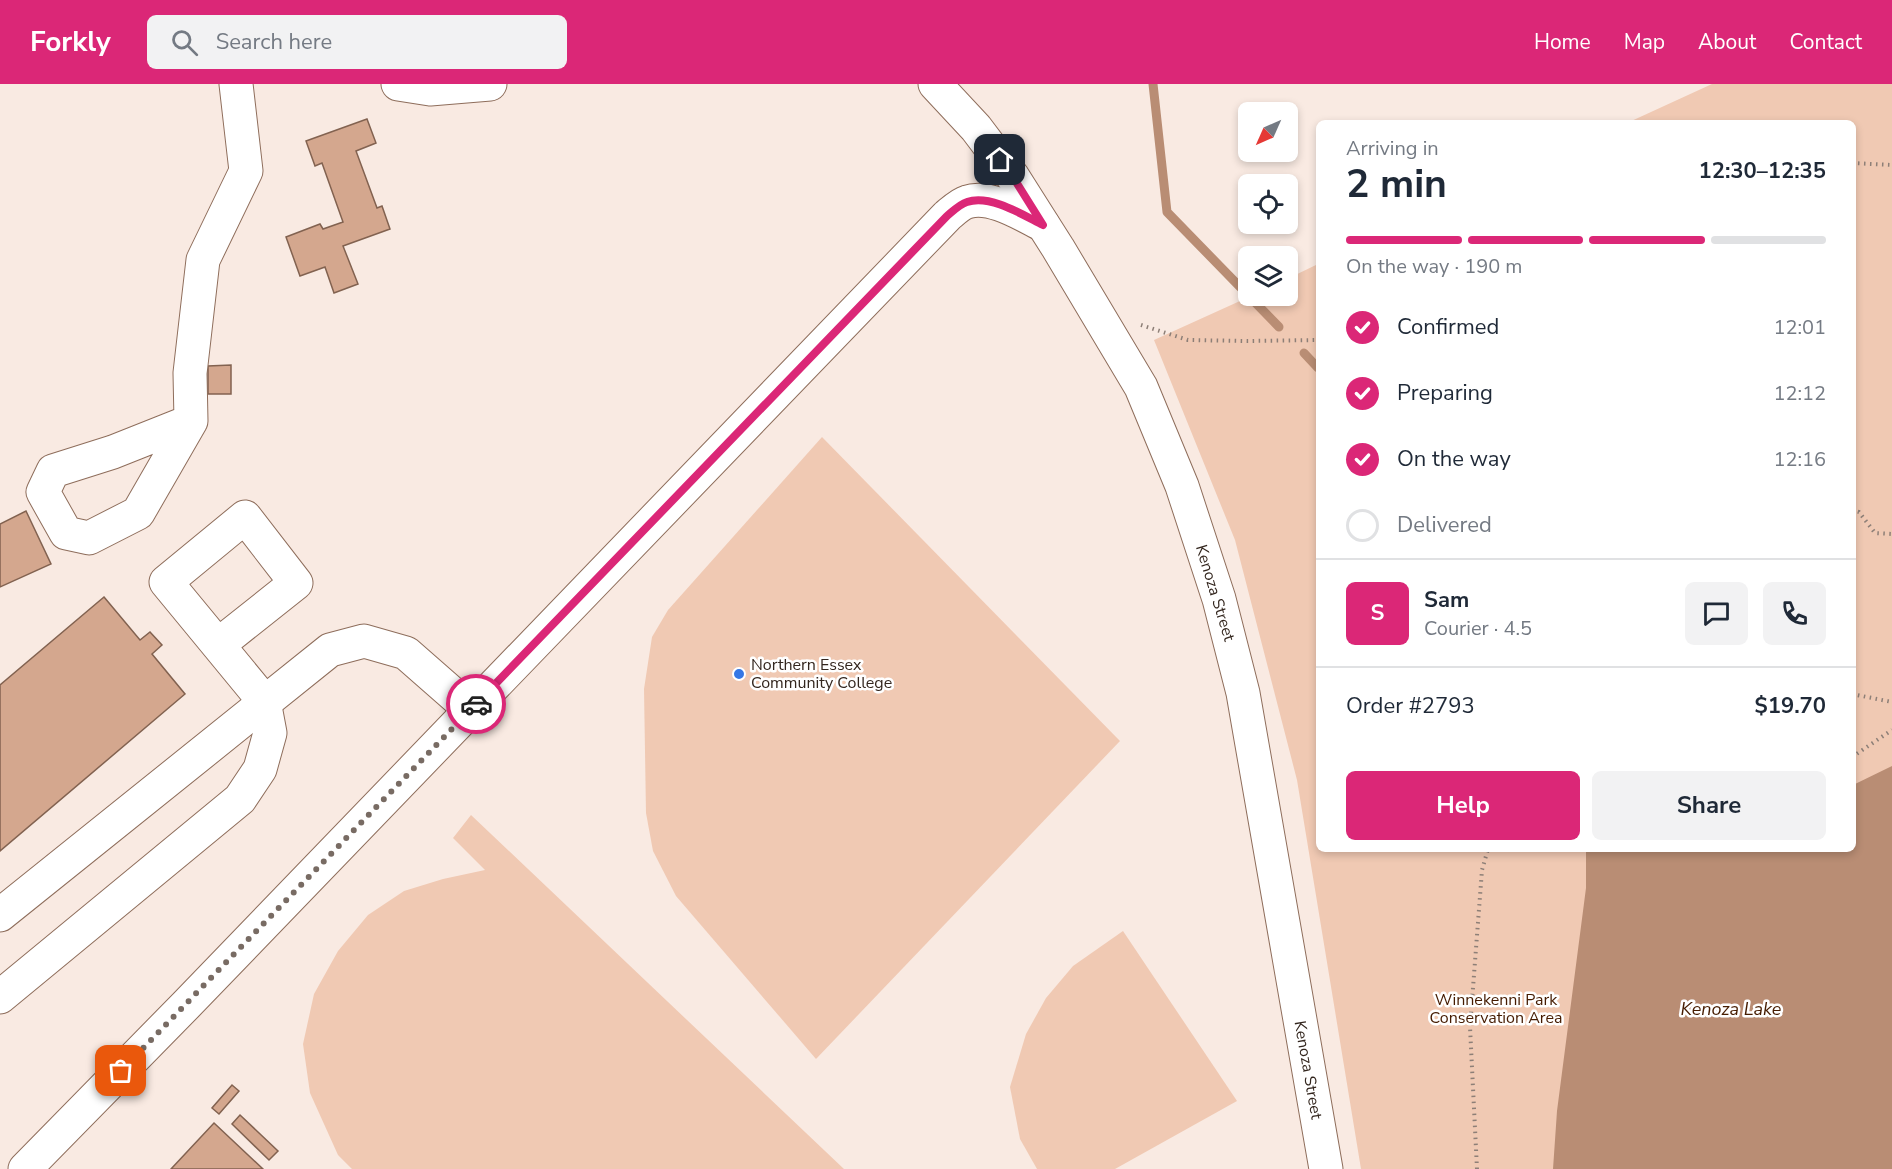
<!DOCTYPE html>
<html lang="en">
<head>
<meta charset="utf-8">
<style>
	body { margin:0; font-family:"Nunito Sans",sans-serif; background:#f2f2f3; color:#1f2937; height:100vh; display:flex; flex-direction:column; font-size:22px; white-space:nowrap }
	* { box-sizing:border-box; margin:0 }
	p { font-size:20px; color:#747a83 }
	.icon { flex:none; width:33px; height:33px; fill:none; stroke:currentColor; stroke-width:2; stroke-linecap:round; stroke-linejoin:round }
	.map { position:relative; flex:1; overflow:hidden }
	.drawer { position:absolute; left:1316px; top:36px; width:540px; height:732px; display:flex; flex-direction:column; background:#fff; border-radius:9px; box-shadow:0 3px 9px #0003 }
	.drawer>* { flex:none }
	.needle { width:39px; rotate:225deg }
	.buttons { position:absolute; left:1238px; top:18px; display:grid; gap:12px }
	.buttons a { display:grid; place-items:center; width:60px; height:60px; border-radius:9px; background:#fff; box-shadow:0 3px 9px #0003; font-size:30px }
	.pin { position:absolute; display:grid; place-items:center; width:51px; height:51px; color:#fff; margin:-26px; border-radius:12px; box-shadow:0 3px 9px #0006 }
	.courier { position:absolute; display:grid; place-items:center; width:60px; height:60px; margin:-30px; border:4px solid #db2777; border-radius:50%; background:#fff; color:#222; box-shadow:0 2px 8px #0007 }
	.summary em { font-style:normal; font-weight:700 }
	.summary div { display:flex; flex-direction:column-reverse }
	.summary { display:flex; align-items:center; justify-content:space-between; height:102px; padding:0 30px }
	h1 { font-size:39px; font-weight:700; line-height:45px }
	.bar { display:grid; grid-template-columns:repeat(4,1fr); gap:9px 6px; align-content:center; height:72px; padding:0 30px }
	.bar i { height:8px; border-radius:4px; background:#e0e1e3 }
	.bar .selected { background:#db2777 }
	.bar p { grid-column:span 4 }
	.line { display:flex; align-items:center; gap:15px; padding:0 30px; border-top:2px solid #e0e1e3 }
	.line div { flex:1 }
	.round { display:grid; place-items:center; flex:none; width:63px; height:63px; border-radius:9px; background:#f2f2f3 }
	ol { padding:0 30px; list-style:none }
	li { display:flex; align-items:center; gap:18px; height:66px }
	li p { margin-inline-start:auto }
	li .icon { padding:6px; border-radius:50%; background:#db2777; color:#fff; stroke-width:4 }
	li:last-child { color:#747a83 }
	li i { width:33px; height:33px; border:3px solid #e0e1e3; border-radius:50% }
	.cta { display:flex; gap:12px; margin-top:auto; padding:12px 30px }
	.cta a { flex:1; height:69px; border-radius:9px; background:#db2777; color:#fff; font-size:24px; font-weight:700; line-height:69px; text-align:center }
	.cta a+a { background:#f2f2f3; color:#1f2937 }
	header { display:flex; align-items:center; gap:36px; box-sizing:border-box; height:84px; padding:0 30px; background:#db2777; color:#fff }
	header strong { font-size:28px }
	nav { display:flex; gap:33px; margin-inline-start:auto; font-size:21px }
	.search { width:420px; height:54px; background:#f2f2f3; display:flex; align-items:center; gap:15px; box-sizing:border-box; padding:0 21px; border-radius:9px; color:#747a83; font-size:22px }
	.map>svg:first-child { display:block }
	.green { fill:#f0c9b3 }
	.water { fill:#b98d74 }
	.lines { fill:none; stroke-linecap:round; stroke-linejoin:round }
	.stream { stroke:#b98d74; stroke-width:9 }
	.building { fill:#d4a78e; stroke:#826250; stroke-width:1.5 }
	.minor-casing { stroke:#8e6d5b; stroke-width:35 }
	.path { stroke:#8d7f77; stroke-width:4; stroke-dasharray:1.5 4.5; stroke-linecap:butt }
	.minor { stroke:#fff; stroke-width:33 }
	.done { stroke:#786b63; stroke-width:6; stroke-dasharray:0 10.8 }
	.route { stroke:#db2777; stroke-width:8 }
	.poi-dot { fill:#3577e5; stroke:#fff; stroke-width:2 }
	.labels { text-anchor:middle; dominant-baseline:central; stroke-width:5; stroke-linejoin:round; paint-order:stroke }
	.street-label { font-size:16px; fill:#33261e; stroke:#fff }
	.poi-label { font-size:16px; fill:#33261e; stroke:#fff; text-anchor:start }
	.park-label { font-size:16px; fill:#451b00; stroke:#fff }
	.water-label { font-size:18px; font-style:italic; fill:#461c00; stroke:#fff }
</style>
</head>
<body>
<header>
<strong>Forkly</strong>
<div class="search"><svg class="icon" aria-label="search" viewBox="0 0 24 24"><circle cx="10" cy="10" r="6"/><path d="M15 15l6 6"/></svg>Search here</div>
<nav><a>Home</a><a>Map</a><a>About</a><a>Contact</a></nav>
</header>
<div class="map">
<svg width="1892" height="1085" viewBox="0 0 1892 1085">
	<rect width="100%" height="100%" fill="#f9eae2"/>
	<g class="green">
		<polygon points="1712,0 1892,0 1892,1085 1361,1085 1297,696 1235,456 1154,256 1251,212 1287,212 1287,195 1318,180 1318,765 1852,765 1852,39 1627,39"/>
		<polygon points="822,353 1120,657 816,975 676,812 653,767 646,729 644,605 652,553 668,526"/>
		<polygon points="471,731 844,1085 352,1085 338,1071 310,1009 303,960 314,910 338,867 368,831 404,807 443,795 485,786 453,754"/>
		<polygon points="1123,847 1237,1017 1115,1085 1037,1085 1020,1055 1010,1003 1026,950 1046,914 1073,882"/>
	</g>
	<polygon class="water" points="1892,682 1892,1085 1553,1085 1557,1027 1586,804 1586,765 1852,765 1853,701"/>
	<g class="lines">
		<g class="stream">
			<polyline points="1153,0 1167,128 1279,243"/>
			<polyline points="1304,269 1318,284"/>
		</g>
	</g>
	<g class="building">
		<polygon points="367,35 376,59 356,67 377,124 382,122 390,145 343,162 358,200 334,209 325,183 300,192 286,153 320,140 323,145 343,138 322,79 315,82 306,57"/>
		<polygon points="231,281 231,310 208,310 208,282"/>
		<polygon points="26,427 51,480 0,503 0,440"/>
		<polygon points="104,513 140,556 150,548 162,561 152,570 185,610 0,767 0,601"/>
		<polygon points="232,1001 239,1007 219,1030 212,1024"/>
		<polygon points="240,1031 278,1067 269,1076 232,1040"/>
		<polygon points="214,1039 263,1085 171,1085"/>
	</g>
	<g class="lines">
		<defs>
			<g id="minor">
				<polyline points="398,0 430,5 490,0"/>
				<polyline points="935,0 976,44 1013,93 1058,164 1141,303 1182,402 1219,515 1243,609 1326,1085"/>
				<polyline points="191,337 113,368 53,387 43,408 66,449 89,454 138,429 191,337 190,289 203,176 246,87 236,0"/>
				<polyline points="0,831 330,566 364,557 406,569 471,626"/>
				<polyline points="0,913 240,715 260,685 270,649 264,617 166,498 245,433 296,499 218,561"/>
				<path d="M25,1085L186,921L947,132C953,127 960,120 967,118C990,110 1023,131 1043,141"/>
			</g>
		</defs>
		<use href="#minor" class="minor-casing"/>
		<g class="path">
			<polyline points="1852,79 1892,81"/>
			<polyline points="1141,241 1188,256 1248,257 1318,256"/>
			<polyline points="1852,426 1859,428 1875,449 1892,450"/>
			<polyline points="1852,610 1892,618"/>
			<polyline points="1852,673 1892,646"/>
			<polyline points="1477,1085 1470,943 1482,786 1488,765"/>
		</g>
		<use href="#minor" class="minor"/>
	</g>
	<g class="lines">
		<polyline class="done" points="121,987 476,620"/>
		<path class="route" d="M476,620L947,132C953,127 960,120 967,118C990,110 1023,131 1043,141L1013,93L1000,76"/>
	</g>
	<circle class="poi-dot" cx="739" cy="590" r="6"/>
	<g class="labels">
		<g class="street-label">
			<text transform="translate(1215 509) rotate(73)">Kenoza Street</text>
			<text transform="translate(1308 986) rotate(80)">Kenoza Street</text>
		</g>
		<g class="poi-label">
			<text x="751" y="581">Northern Essex<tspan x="751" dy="18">Community College</tspan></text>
		</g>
		<g class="park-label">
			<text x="1496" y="916">Winnekenni Park<tspan x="1496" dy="18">Conservation Area</tspan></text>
		</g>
		<g class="water-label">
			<text x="1731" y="925">Kenoza Lake</text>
		</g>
	</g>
</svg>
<div class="buttons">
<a><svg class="needle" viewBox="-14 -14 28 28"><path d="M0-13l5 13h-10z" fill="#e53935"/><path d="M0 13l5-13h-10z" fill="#747a83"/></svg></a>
<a><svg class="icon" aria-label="locate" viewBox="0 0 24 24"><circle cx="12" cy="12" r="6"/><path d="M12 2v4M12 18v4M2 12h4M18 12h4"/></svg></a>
<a><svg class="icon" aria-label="layers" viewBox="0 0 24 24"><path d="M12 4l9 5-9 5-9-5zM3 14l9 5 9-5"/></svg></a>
</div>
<div class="pin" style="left:121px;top:987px;background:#ea580c"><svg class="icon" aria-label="bag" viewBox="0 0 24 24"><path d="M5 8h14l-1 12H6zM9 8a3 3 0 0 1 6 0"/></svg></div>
<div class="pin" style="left:1000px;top:76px;background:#1f2937"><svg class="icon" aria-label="home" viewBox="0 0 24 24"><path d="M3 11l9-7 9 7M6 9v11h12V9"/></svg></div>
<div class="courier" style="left:476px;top:620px"><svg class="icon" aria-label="car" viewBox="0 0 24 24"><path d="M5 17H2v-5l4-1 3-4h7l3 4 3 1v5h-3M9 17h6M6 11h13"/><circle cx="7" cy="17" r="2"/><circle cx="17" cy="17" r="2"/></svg></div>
<section class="drawer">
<div class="summary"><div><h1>2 min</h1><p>Arriving in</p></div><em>12:30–12:35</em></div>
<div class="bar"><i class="selected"></i><i class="selected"></i><i class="selected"></i><i></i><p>On the way · 190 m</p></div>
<ol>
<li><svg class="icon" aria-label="check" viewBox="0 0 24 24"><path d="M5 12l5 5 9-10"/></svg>Confirmed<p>12:01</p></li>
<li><svg class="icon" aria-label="check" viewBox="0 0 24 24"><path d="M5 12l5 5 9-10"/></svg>Preparing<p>12:12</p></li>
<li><svg class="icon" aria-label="check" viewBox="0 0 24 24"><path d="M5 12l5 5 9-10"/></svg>On the way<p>12:16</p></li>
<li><i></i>Delivered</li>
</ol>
<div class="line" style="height:108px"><b class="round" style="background:#db2777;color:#fff">S</b><div><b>Sam</b><p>Courier · 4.5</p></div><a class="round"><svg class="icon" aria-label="chat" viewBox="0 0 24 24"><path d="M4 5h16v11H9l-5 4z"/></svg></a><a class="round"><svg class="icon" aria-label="phone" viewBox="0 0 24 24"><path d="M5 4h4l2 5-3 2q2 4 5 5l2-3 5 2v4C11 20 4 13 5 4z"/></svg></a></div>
<div class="line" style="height:78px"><div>Order #2793</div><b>$19.70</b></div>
<div class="cta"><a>Help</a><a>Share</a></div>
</section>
</div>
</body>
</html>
